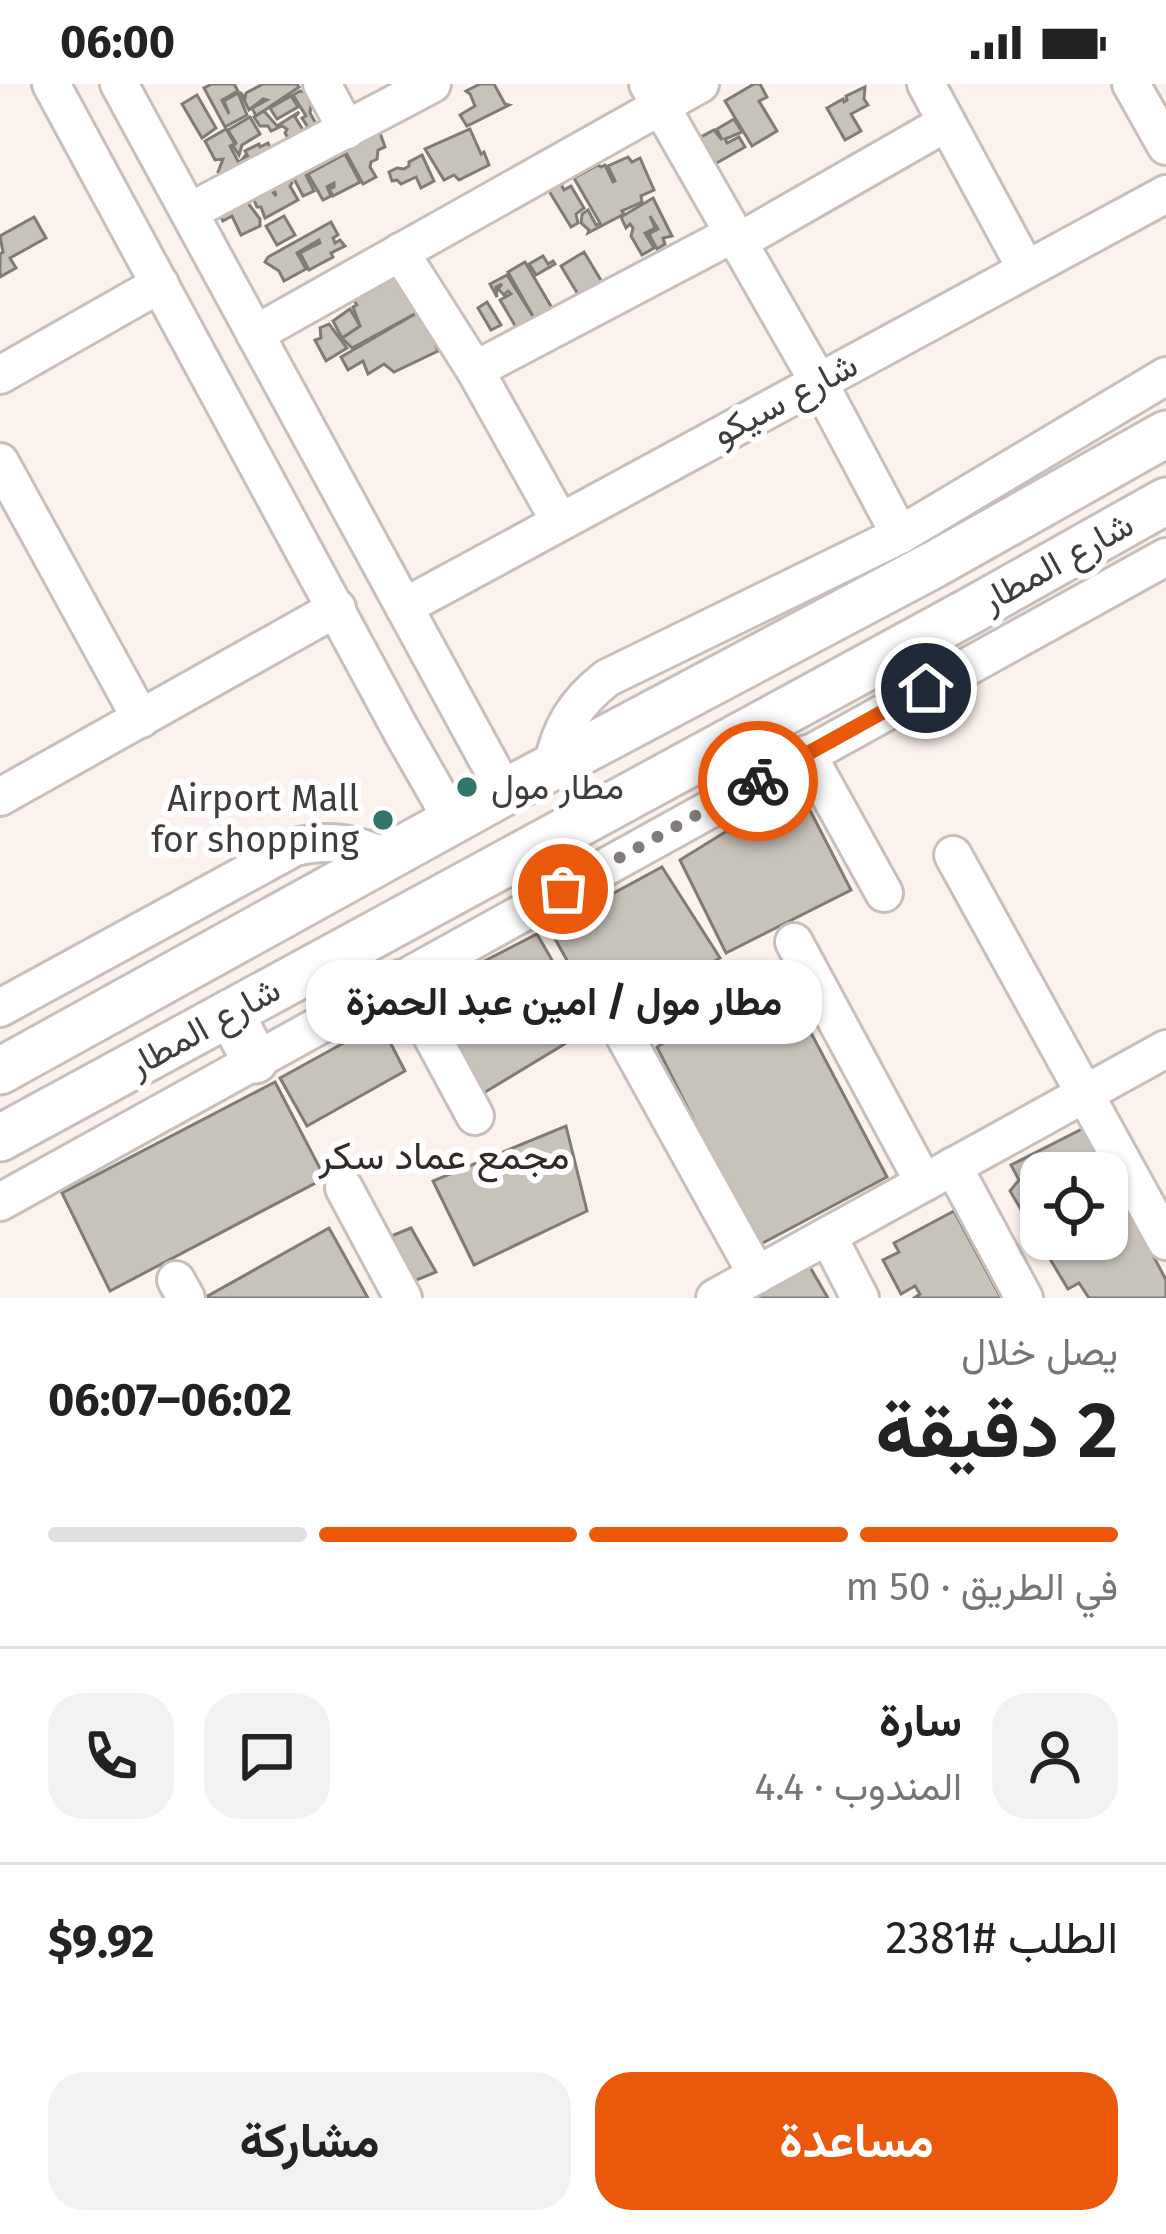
<!DOCTYPE html>
<html lang="ar">
<head>
<meta charset="utf-8">
<style>
	body { margin:0; font-family:"Fira Sans",Vazirmatn,sans-serif; background:#f2f2f2; color:#222; direction:rtl; height:100vh; display:flex; flex-direction:column; font-size:45px; white-space:nowrap }
	* { box-sizing:border-box; margin:0 }
	p { font-size:39px; color:#767676 }
	.icon { flex:none; width:66px; height:66px; fill:none; stroke:currentColor; stroke-width:2; stroke-linecap:round; stroke-linejoin:round }
	.map { position:relative; height:1214px; overflow:hidden; direction:ltr }
	.side { display:flex; flex-direction:column; background:#fff; flex:1 }
	.side>* { flex:none }
	.controls { position:absolute; left:1020px; top:1068px; display:grid; gap:24px }
	.controls a { display:grid; place-items:center; width:108px; height:108px; border-radius:24px; background:#fff; box-shadow:0 3px 9px #0004; font-size:60px }
	.pin { position:absolute; display:grid; place-items:center; width:102px; height:102px; color:#fff; margin:-51px; border:6px solid #fff; border-radius:50%; box-shadow:0 3px 12px #0007 }
	.courier { position:absolute; display:grid; place-items:center; width:120px; height:120px; margin:-60px; border:9px solid #ea580c; border-radius:50%; background:#fff; color:#222; box-shadow:0 3px 15px #0007 }
	.bubble { position:absolute; height:84px; border-radius:36px; background:#fff; box-shadow:0 3px 9px #0004; font-size:39px; font-weight:700; line-height:84px; text-align:center; direction:rtl }
	.overview em { font-style:normal; font-weight:700 }
	.overview div { display:flex; flex-direction:column-reverse }
	.overview { display:flex; align-items:center; justify-content:space-between; height:204px; padding:0 48px }
	h1 { font-size:78px; font-weight:700; line-height:90px }
	.bar { display:grid; grid-template-columns:repeat(4,1fr); gap:18px 12px; align-content:center; height:144px; padding:0 48px }
	.bar i { height:15px; border-radius:9px; background:#e0e0e0 }
	.bar .active { background:#ea580c }
	.bar p { grid-column:span 4 }
	.line { display:flex; align-items:center; gap:30px; padding:0 48px; border-top:3px solid #e0e0e0 }
	.line div { flex:1 }
	.round { display:grid; place-items:center; flex:none; width:126px; height:126px; border-radius:36px; background:#f2f2f2 }
	.cta { display:flex; gap:24px; margin-top:auto; padding:24px 48px }
	.cta a { flex:1; height:138px; border-radius:36px; background:#ea580c; color:#fff; font-size:48px; font-weight:700; line-height:138px; text-align:center }
	.cta a+a { background:#f2f2f2; color:#222 }
	.status { display:flex; justify-content:space-between; align-items:center; height:84px; padding:0 60px; background:#fff; direction:ltr }
	.status svg { height:33px; fill:currentColor }
	.map>svg:first-child { display:block }
	.building { fill:#c7c2ba; stroke:#807b74; stroke-width:3 }
	.lines { fill:none; stroke-linecap:round; stroke-linejoin:round }
	.minor-casing { stroke:#c8beba; stroke-width:42 }
	.major-casing { stroke:#c8beba; stroke-width:51 }
	.minor { stroke:#fff; stroke-width:36 }
	.major { stroke:#fff; stroke-width:45 }
	.done { stroke:#827c79; stroke-width:12; stroke-dasharray:0 21.6 }
	.route { stroke:#ea580c; stroke-width:15 }
	.poi-dot { fill:#317669; stroke:#fff; stroke-width:4.5 }
	.labels { text-anchor:middle; dominant-baseline:central; stroke-width:12; stroke-linejoin:round; paint-order:stroke }
	.street-label { font-size:36px; fill:#403c3a; stroke:#fff }
	.poi-label { font-size:36px; fill:#403c3a; stroke:#fff; text-anchor:start }
	.neighbourhood-label { font-size:39px; fill:#322a27; stroke:#fff }
</style>
</head>
<body>
<div class="status"><b>06:00</b><svg viewBox="0 0 49 12"><path d="M0 12V9h3v3zM5 12V6h3v6zM10 12V3h3v9zM15 12V0h3v12zM26 1h20v11H26zM47 4h2v5h-2z"/></svg></div>
<div class="map">
<svg width="1166" height="1214" viewBox="0 0 1166 1214">
	<rect width="100%" height="100%" fill="#fcf2ed"/>
	<g class="building">
		<polygon points="212,0 234,0 238,7 222,16 229,30 224,17 238,9 247,31 225,43 204,4"/>
		<polygon points="263,0 297,0 299,3 256,32 252,24 267,16 263,15 249,26 240,8 245,14 246,9"/>
		<polygon points="480,0 494,0 505,20 509,21 467,42 460,31 475,22 470,10 466,7"/>
		<polygon points="754,0 760,0 767,13 759,17 777,47 752,62 725,17"/>
		<polygon points="865,3 864,15 868,21 851,30 861,47 845,56 827,24 843,15 844,18 847,16 846,12"/>
		<polygon points="300,7 305,8 311,21 310,29 320,47 313,51 302,34 306,32 293,11"/>
		<polygon points="197,11 216,44 202,54 182,20"/>
		<polygon points="291,12 298,23 277,35 270,24"/>
		<polygon points="264,27 277,42 299,28 295,33 308,54 293,63 285,49 287,45 282,42 271,47 268,42 260,42 254,33"/>
		<polygon points="250,33 260,50 242,61 239,71 233,62 236,59 228,46"/>
		<polygon points="734,35 742,48 725,55 727,59 739,53 745,63 706,85 699,54 714,46 722,56 717,45"/>
		<polygon points="226,45 235,60 230,62 239,79 245,72 247,76 250,76 245,67 259,60 260,63 268,59 275,73 225,102 218,88 223,75 215,76 205,57"/>
		<polygon points="470,45 481,70 484,68 489,81 459,96 454,91 444,96 425,65"/>
		<polygon points="379,46 385,63 378,66 377,75 371,78 370,83 376,93 363,100 344,65"/>
		<polygon points="345,70 360,98 333,112 329,105 334,103 334,99 327,103 331,112 323,116 308,90"/>
		<polygon points="422,71 434,97 421,104 416,93 401,100 397,96 392,97 389,88 397,84 404,85 409,82 409,78"/>
		<polygon points="628,73 632,78 640,74 654,106 641,112 642,118 622,127 624,130 588,149 589,146 581,139 582,130 588,126 596,141 600,139 574,94 598,81 601,83 605,81 613,98 615,97 608,82"/>
		<polygon points="301,81 314,107 303,112 290,87"/>
		<polygon points="288,90 292,99 290,102 298,116 265,134 261,123 257,123 251,109 268,101 276,112 272,98"/>
		<polygon points="561,100 564,106 571,102 584,124 576,130 578,139 571,143 549,107"/>
		<polygon points="653,114 672,152 663,154 665,160 657,165 649,150 658,145 650,132 655,144 645,149 654,164 642,171 631,152 633,144 630,140 626,144 621,133"/>
		<polygon points="245,115 260,135 260,142 241,151 232,132 223,137 218,127"/>
		<polygon points="284,132 295,151 277,161 266,142"/>
		<polygon points="34,133 46,154 10,174 16,184 0,193 0,170 3,168 0,152"/>
		<polygon points="331,138 338,151 333,154 335,159 340,156 345,162 331,169 333,173 309,186 300,169 320,159 319,156 297,169 306,185 284,197 279,187 265,178 268,173"/>
		<polygon points="584,168 605,203 582,217 561,182"/>
		<polygon points="543,172 548,180 553,177 555,180 536,191 529,180"/>
		<polygon points="525,178 552,224 534,234 508,188"/>
		<polygon points="400,187 422,226 352,264 342,254 360,242 353,223 357,221 352,214"/>
		<polygon points="507,191 534,234 517,245 500,216 511,210 508,207 504,211 498,205 502,200 496,203 497,213 490,200"/>
		<polygon points="487,218 501,241 491,246 478,224"/>
		<polygon points="350,225 360,242 342,254 333,237"/>
		<polygon points="422,226 438,267 394,288 384,280 368,290 363,277 348,286 341,273"/>
		<polygon points="329,240 347,264 326,277 315,256 321,254 320,244"/>
		<polygon points="798,703 851,806 726,869 680,776"/>
		<polygon points="662,783 720,874 602,939 549,844"/>
		<polygon points="537,850 591,944 482,1010 426,907"/>
		<polygon points="780,890 887,1093 757,1162 657,963"/>
		<polygon points="380,939 405,987 307,1042 280,994"/>
		<polygon points="275,998 325,1094 110,1207 62,1109"/>
		<polygon points="566,1042 587,1127 474,1181 433,1097"/>
		<polygon points="1086,1043 1166,1196 1166,1214 1089,1214 1079,1199 1068,1205 1047,1170 1058,1164 1052,1155 1107,1155 1107,1089 1041,1089 1041,1140 1031,1142 1010,1107 1019,1096 1011,1081"/>
		<polygon points="954,1127 1001,1214 914,1214 920,1210 915,1202 901,1210 883,1176 899,1168 894,1159"/>
		<polygon points="329,1144 368,1214 206,1214 206,1213"/>
		<polygon points="411,1144 436,1188 407,1200 379,1157"/>
		<polygon points="807,1178 828,1214 745,1214"/>
	</g>
	<g class="lines">
		<defs>
			<g id="minor">
				<polyline points="51,0 402,648 453,737"/>
				<polyline points="119,0 505,708"/>
				<polyline points="322,0 347,46"/>
				<polyline points="648,0 818,297 900,451"/>
				<polyline points="926,0 1026,185"/>
				<polyline points="1131,0 1166,62"/>
				<polyline points="189,128 432,0"/>
				<polyline points="738,158 946,39"/>
				<polyline points="400,168 475,286 733,150"/>
				<polyline points="255,250 700,0"/>
				<polyline points="475,286 560,438"/>
				<polyline points="0,291 160,200"/>
				<polyline points="0,378 141,635"/>
				<polyline points="404,523 1166,110"/>
				<polyline points="807,670 884,809"/>
				<path d="M552,683C560,644 575,619 607,594L900,451L1166,292"/>
				<polyline points="0,713 337,524"/>
				<polyline points="953,771 1166,1157"/>
				<polyline points="794,858 924,1099"/>
				<polyline points="401,895 475,1032"/>
				<path d="M0,924L295,763C329,755 356,759 387,774"/>
				<polyline points="624,951 757,1191"/>
				<polyline points="953,1082 1024,1214"/>
				<polyline points="344,1104 403,1214"/>
				<polyline points="0,1118 1166,473"/>
				<polyline points="828,1152 860,1214"/>
				<polyline points="176,1196 186,1214"/>
				<polyline points="715,1214 1166,965"/>
			</g>
			<g id="major">
				<polyline points="230,929 255,976"/>
				<polyline points="0,987 505,708 935,480 1166,350"/>
				<polyline points="0,1054 972,526 1166,417"/>
			</g>
		</defs>
		<use href="#minor" class="minor-casing"/>
		<use href="#major" class="major-casing"/>
		<use href="#minor" class="minor"/>
		<use href="#major" class="major"/>
	</g>
	<g class="lines">
		<polyline class="done" points="563,805 758,697"/>
		<polyline class="route" points="758,697 926,604"/>
	</g>
	<g class="poi-dot">
		<circle cx="467" cy="703" r="12"/>
		<circle cx="383" cy="736" r="12"/>
	</g>
	<g class="labels">
		<g class="street-label">
			<text transform="translate(785 315) rotate(-28)">شارع سيكو</text>
			<text transform="translate(1057 478) rotate(-29)">شارع المطار</text>
			<text transform="translate(204 943) rotate(-29)">شارع المطار</text>
		</g>
		<g class="poi-label">
			<text x="491" y="703">مطار مول</text>
			<text x="359" y="715" text-anchor="end">Airport Mall<tspan x="359" dy="41">for shopping</tspan></text>
		</g>
		<g class="neighbourhood-label">
			<text x="444" y="1072">مجمع عماد سكر</text>
		</g>
	</g>
</svg>
<div class="controls">
<a><svg class="icon" aria-label="locate" viewBox="0 0 24 24"><circle cx="12" cy="12" r="6"/><path d="M12 2v4M12 18v4M2 12h4M18 12h4"/></svg></a>
</div>
<div class="pin" style="left:563px;top:805px;background:#ea580c"><svg class="icon" aria-label="bag" viewBox="0 0 24 24"><path d="M5 8h14l-1 12H6zM9 8a3 3 0 0 1 6 0"/></svg></div>
<div class="pin" style="left:926px;top:604px;background:#1f2937"><svg class="icon" aria-label="home" viewBox="0 0 24 24"><path d="M3 11l9-7 9 7M6 9v11h12V9"/></svg></div>
<div class="courier" style="left:758px;top:697px"><svg class="icon" aria-label="bike" viewBox="0 0 24 24"><circle cx="6" cy="16" r="4"/><circle cx="18" cy="16" r="4"/><path d="M6 16l4-8h5l3 8M10 8l3 8H6M13 5h3"/></svg></div>
<div class="bubble" style="left:306px;top:876px;width:516px">مطار مول / امين عبد الحمزة</div>
</div>
<section class="side">
<div class="overview"><div><h1>2 دقيقة</h1><p>يصل خلال</p></div><em>06:02–06:07</em></div>
<div class="bar"><i class="active"></i><i class="active"></i><i class="active"></i><i></i><p>في الطريق · 50 m</p></div>
<div class="line" style="height:216px"><a class="round"><svg class="icon" aria-label="person" viewBox="0 0 24 24"><circle cx="12" cy="8" r="4"/><path d="M4 21q1-7 8-7t8 7"/></svg></a><div><b>سارة</b><p>المندوب · 4.4</p></div><a class="round"><svg class="icon" aria-label="chat" viewBox="0 0 24 24"><path d="M4 5h16v11H9l-5 4z"/></svg></a><a class="round"><svg class="icon" aria-label="phone" viewBox="0 0 24 24"><path d="M5 4h4l2 5-3 2q2 4 5 5l2-3 5 2v4C11 20 4 13 5 4z"/></svg></a></div>
<div class="line" style="height:156px"><div>الطلب #2381</div><b>$9.92</b></div>
<div class="cta"><a>مساعدة</a><a>مشاركة</a></div>
</section>
</body>
</html>
